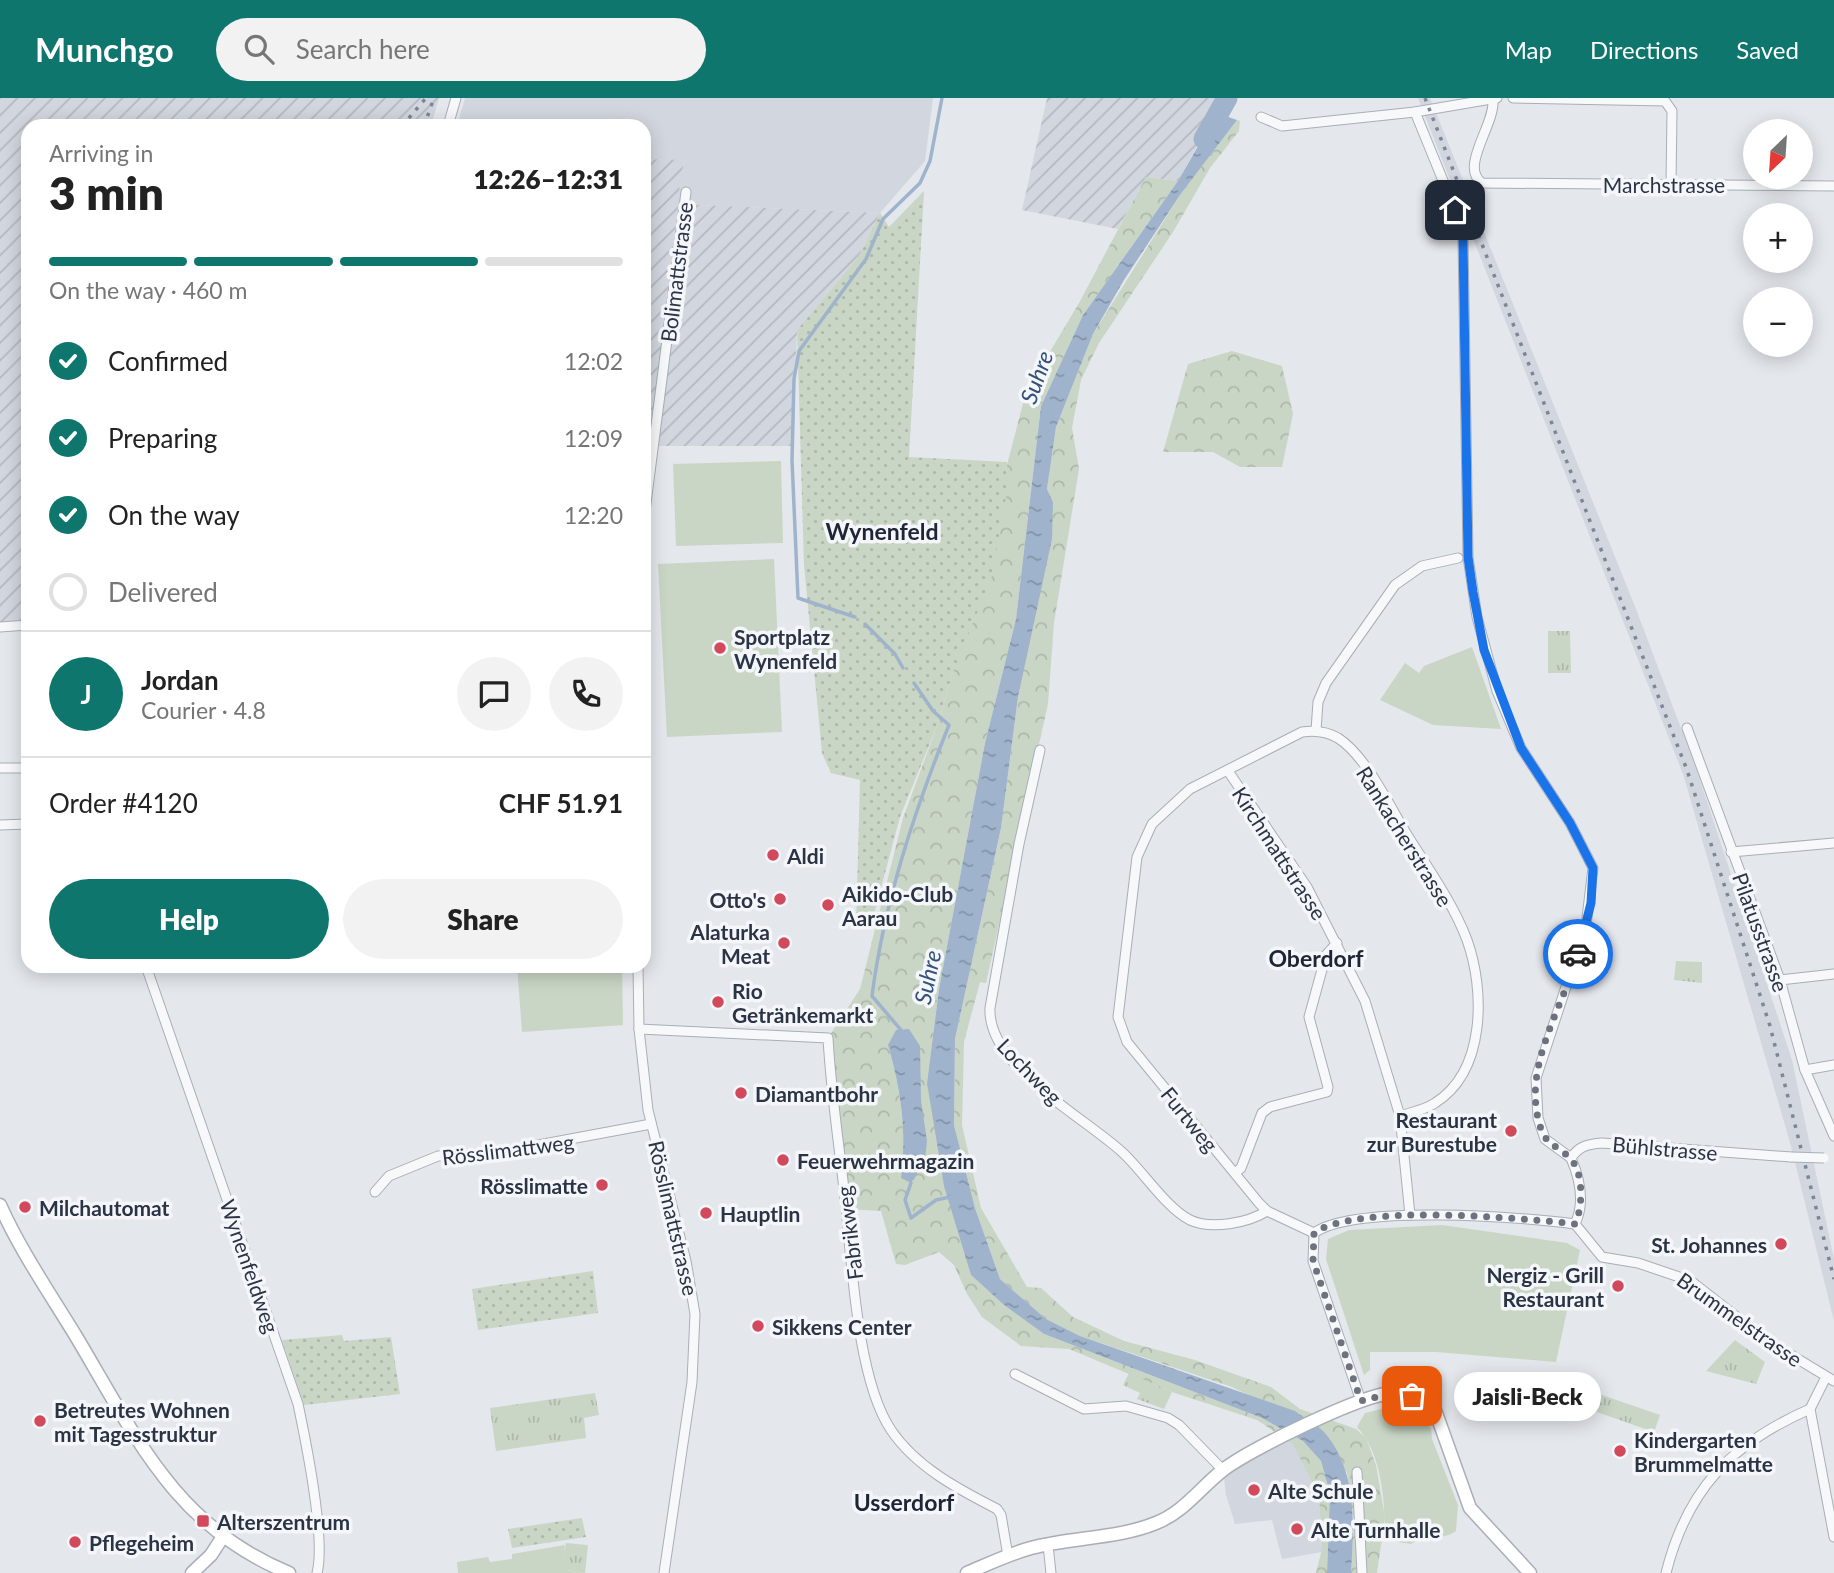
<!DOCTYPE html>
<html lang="en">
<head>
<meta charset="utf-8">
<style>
	body { margin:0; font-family:Lato,sans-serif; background:#f2f2f2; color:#222; height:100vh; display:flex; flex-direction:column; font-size:26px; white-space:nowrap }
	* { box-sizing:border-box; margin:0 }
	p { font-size:23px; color:#767676 }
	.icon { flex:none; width:38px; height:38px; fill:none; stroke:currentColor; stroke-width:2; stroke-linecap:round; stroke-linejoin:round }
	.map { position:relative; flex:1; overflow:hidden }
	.sheet { position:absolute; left:21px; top:21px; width:630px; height:854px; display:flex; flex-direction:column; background:#fff; border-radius:21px; box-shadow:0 4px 18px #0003 }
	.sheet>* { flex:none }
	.needle { width:46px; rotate:205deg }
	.buttons { position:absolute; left:1743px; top:21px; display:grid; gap:14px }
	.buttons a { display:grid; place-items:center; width:70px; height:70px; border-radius:50%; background:#fff; box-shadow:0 4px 18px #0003; font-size:35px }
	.pin { position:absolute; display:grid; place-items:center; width:60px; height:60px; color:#fff; margin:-30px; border-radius:14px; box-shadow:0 4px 10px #0006 }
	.courier { position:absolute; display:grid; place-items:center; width:70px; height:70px; margin:-35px; border:5px solid #1a73e8; border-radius:50%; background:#fff; color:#222; box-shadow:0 2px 9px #0007 }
	.bubble { position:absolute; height:49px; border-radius:24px; background:#fff; box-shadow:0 4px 18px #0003; font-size:23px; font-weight:800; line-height:49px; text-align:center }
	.head em { font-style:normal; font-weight:800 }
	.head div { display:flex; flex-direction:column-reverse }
	.head { display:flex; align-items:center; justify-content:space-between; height:119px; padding:0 28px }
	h1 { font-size:46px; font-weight:800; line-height:52px }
	.bar { display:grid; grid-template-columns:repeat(4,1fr); gap:10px 7px; align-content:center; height:84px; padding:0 28px }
	.bar i { height:9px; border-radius:5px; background:#e0e0e0 }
	.bar .active { background:#0f766e }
	.bar p { grid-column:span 4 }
	.line { display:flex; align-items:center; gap:18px; padding:0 28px; border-top:2px solid #e0e0e0 }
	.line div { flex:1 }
	.round { display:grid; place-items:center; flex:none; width:74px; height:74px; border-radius:37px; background:#f2f2f2 }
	ol { padding:0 28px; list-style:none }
	li { display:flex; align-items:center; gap:21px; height:77px }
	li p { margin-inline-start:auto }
	li .icon { padding:7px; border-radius:50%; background:#0f766e; color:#fff; stroke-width:4 }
	li:last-child { color:#767676 }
	li i { width:38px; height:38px; border:4px solid #e0e0e0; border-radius:50% }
	.cta { display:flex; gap:14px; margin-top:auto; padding:14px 28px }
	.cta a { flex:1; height:80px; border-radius:42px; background:#0f766e; color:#fff; font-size:28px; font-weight:800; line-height:80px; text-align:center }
	.cta a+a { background:#f2f2f2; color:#222 }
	header { display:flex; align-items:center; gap:42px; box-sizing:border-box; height:98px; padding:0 35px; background:#0f766e; color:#fff }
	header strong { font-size:33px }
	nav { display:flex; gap:38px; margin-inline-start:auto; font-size:24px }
	.search { width:490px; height:63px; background:#f2f2f2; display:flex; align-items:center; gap:18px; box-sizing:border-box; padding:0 24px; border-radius:38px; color:#767676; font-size:26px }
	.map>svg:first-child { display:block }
	.built { fill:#d2d6de }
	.industrial { fill:url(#industrial-furrows) }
	.grass { fill:#c9d6c5 }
	.forest { fill:url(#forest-crowns); fill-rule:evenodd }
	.park { fill:url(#park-tufts) }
	.garden { fill:url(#garden-dots) }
	.water { fill:url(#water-ripples) }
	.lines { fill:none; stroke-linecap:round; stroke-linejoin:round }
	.stream { stroke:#9fb4cc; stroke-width:3.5 }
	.river { stroke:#9fb4cc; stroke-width:21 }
	.street-casing { stroke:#a9aeb7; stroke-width:11 }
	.secondary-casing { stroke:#a9aeb7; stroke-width:15 }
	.street { stroke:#f7f8fa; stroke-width:9 }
	.secondary { stroke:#fff; stroke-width:12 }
	.rail { stroke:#7d8696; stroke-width:3.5; stroke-dasharray:3.5 7; stroke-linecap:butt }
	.street-bridge-casing { stroke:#a9aeb7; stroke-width:11; stroke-linecap:butt }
	.street-bridge { stroke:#f7f8fa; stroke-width:9 }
	.done { stroke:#6c737f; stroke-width:7; stroke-dasharray:0 12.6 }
	.route { stroke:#1a73e8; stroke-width:9 }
	.poi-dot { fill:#d1495b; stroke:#f4f6f9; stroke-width:2.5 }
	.labels { text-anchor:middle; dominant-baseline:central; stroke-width:7; stroke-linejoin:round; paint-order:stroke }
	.street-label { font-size:21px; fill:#2b3445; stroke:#f4f6f9 }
	.poi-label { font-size:21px; font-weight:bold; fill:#2b3445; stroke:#f4f6f9; text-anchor:start }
	.water-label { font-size:23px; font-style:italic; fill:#34527a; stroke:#f4f6f9 }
	.neighbourhood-label { font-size:23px; font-weight:bold; fill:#1d2536; stroke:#f4f6f9 }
</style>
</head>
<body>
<header>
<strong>Munchgo</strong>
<div class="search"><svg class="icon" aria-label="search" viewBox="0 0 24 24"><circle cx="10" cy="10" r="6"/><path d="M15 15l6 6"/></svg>Search here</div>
<nav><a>Map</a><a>Directions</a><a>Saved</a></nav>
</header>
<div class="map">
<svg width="1834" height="1475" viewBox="0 0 1834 1475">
	<defs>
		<pattern id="industrial-furrows" width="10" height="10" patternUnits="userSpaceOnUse" patternTransform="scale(1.75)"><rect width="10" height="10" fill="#d2d6de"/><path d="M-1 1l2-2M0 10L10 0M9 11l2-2" fill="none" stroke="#b4b8c0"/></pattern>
		<pattern id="forest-crowns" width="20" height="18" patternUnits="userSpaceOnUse" patternTransform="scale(1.75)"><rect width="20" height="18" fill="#c9d6c5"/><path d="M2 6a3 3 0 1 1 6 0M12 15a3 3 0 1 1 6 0" fill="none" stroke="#adb8ab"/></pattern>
		<pattern id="park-tufts" width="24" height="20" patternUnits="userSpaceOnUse" patternTransform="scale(1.75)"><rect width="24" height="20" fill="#c9d6c5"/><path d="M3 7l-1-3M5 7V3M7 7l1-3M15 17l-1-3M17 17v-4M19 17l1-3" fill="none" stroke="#adb8ab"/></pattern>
		<pattern id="garden-dots" width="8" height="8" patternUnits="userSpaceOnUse" patternTransform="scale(1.75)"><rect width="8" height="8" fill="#c9d6c5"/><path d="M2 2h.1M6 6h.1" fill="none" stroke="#adb8ab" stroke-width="1.8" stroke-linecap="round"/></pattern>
		<pattern id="water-ripples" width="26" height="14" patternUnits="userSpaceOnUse" patternTransform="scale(1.75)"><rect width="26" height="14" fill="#9fb4cc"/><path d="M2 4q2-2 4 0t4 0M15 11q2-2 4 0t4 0" fill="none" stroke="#8293a7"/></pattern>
	</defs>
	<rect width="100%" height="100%" fill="#e4e7ec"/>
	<g class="built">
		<polygon points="465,0 933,0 925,63 880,115 676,106 684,63 644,61 644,28 457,28"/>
		<polygon points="1418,0 1430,0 1636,511 1696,670 1792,962 1834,1161 1834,1223 1791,1048 1683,676"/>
		<polygon points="1283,1339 1294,1346 1319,1398 1322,1451 1322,1454 1282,1461 1272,1422 1235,1426 1226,1397 1223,1372"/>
	</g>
	<g class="industrial">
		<polygon points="0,0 439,0 431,28 28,28 28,527 0,527"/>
		<polygon points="1047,0 1219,0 1218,10 1178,83 1146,79 1118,131 1022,112"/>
		<polygon points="644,61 684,62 677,106 880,115 859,158 797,232 793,348 647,348 644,368"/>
	</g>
	<g class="grass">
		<polygon points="781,363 783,445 676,448 673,366"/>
		<polygon points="774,461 782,634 667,639 658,466"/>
		<polygon points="1472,549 1501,631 1433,627 1380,602 1405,565 1419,575 1424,568"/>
		<polygon points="517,868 622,868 623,927 522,934"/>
		<polygon points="1442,1127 1567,1145 1580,1152 1556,1264 1436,1254 1370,1254 1370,1272 1364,1277 1326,1161 1328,1141 1349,1132"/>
		<path d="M1397,1307L1419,1313L1431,1331L1432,1341L1458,1407L1456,1433C1441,1444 1425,1435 1411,1446L1385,1442C1385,1406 1383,1357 1357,1329L1365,1315Z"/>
		<polygon points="565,1447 562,1471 583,1475 458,1475 457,1464 488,1459 490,1464 512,1461 512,1456"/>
	</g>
	<g class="forest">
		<polygon points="1237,22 1240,23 1239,33 1210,70 1173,134 1099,245 1081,282 1072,330 1079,371 1054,525 1048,606 986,885 980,884 964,944 962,1027 981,1110 1027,1189 1041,1190 1073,1219 1124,1243 1195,1262 1271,1289 1300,1311 1356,1331 1366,1340 1376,1367 1385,1419 1377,1475 1351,1475 1354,1422 1347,1375 1325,1335 1232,1289 1080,1238 1046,1221 1000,1181 975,1110 954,1027 955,941 1001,730 1018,599 1053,404 1047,391 1056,329 1093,236 1180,97"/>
		<path d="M1146,79L1178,83L1083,217L1041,308L1016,521L985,645L939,891L927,985L971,1177L1004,1207L1044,1236L1262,1320L1303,1343L1321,1363L1330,1395L1327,1475H1316L1322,1451L1319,1398L1293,1346L1257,1322L1172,1294L1069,1251L1021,1248L982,1219L967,1196L954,1167L939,1154L905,1167L896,1166L881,1113L846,1111L828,940L860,891L903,720L937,628L953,574L1026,294L1079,205ZM888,947C913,989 929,1011 925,1062L901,1080C907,1034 901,992 888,947Z"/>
		<polygon points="1232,253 1282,268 1293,316 1282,369 1240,369 1213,354 1163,354 1188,266"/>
	</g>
	<g class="park">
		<polygon points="1548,533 1570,533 1571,575 1548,575"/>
		<polygon points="1676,863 1702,864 1702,885 1674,882"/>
		<polygon points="1735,1242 1765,1264 1756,1286 1706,1273"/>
		<polygon points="1129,1275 1172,1294 1164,1311 1137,1301 1140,1295 1123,1287"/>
		<polygon points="595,1295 599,1317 584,1320 586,1340 496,1353 490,1310"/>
		<polygon points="1599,1296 1660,1317 1654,1334 1594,1313"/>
		<polygon points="566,1445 588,1447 585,1475 561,1471"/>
	</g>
	<g class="garden">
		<polygon points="924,93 909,359 1007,364 1006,399 992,478 953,574 937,628 900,719 870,831 856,829 860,682 831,675 822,655 804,467 797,232 859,158 880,115 889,129"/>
		<polygon points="593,1173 598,1215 478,1232 472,1191"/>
		<polygon points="342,1237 344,1243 391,1239 400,1296 304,1307 282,1242"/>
		<polygon points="582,1420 586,1439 512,1450 508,1431"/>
	</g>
	<g class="water">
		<path d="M1217,15L1237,22L1180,97L1124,182L1093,236L1056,329L1047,391L1053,404L1052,441L1018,599L1001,730L955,941L954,1027L975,1110L1000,1181L1046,1221L1080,1238L1295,1313C1304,1320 1318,1327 1325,1335C1358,1374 1354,1428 1351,1475H1327L1330,1395L1321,1363L1303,1343L1262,1320L1044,1236L1004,1207L971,1177L944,1088L927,985L939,891L985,645L1016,521L1041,308L1083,217L1178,83Z"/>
		<path d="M909,931L920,948L921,1002L927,1043L925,1062L911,1085L901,1080C907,1034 901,992 888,947L896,932Z"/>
	</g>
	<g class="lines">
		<g class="stream">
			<polyline points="855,519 798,500 792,362 794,281 799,253 866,161 883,121 920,85 930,63 942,0"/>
			<polyline points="865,526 895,556 903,570"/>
			<path d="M901,932L872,898C884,805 914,714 949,627L933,613L914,585"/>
			<polyline points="911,1085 905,1102 911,1120 936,1102 950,1099"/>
		</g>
		<polyline class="river" points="1204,41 1227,0"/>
		<defs>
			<g id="street">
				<polyline points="1513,0 1665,3 1672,13 1671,86"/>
				<path d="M1493,2C1495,27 1459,69 1482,85L1834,88"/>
				<polyline points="1415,14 1455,112 1463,141 1468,459 1477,519 1497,593 1521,650 1570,725 1593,770 1586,828 1536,980 1538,1020 1545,1041 1571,1060"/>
				<polyline points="1261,19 1282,28 1415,14 1497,0"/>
				<polyline points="448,28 456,0"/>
				<polyline points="644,421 686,94"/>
				<polyline points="0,529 28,527"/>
				<polyline points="1687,630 1780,882 1805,972 1834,1038"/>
				<polyline points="1316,632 1318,604 1326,585 1395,487 1422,468 1458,460"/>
				<path d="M1040,652L1019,746L990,910C987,968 1084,1019 1122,1054C1143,1073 1166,1110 1190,1122C1211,1132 1248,1125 1267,1113"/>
				<polyline points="0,670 28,670"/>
				<polyline points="1228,673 1307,789 1365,903 1400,1018 1410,1117"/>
				<polyline points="0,727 28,726"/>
				<polyline points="1731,754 1834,745"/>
				<path d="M146,868L298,1306C306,1344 326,1440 317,1475"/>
				<polyline points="638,868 639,931 648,1012 686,1163 695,1216 692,1284 664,1475"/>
				<polyline points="1780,882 1834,876"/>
				<path d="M639,931L828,940C831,996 840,1053 846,1109C852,1170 858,1283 891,1332C916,1369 958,1391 997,1411L1001,1417L1008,1458"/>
				<polyline points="1805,972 1834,967"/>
				<polyline points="1235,1075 1241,1070 1262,1015 1270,1009 1327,994 1328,989 1309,919 1326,857 1337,845"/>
				<polyline points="375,1094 389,1078 438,1058 501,1054 651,1026"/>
				<polyline points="1575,1126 1602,1159 1638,1165 1691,1183 1765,1241 1834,1283"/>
				<path d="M1575,1126C1585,1105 1580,1081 1571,1060C1579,1048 1588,1046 1602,1045L1791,1059"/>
				<path d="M1314,1135L1267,1113L1259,1105L1127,944L1118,919L1137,759L1152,726L1190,691L1302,634C1315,632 1326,633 1338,640C1366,658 1389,707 1406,735C1427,769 1453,805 1467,842C1485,892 1486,973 1435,1005C1425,1012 1412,1014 1400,1018"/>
				<polyline points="1015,1276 1084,1311 1126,1308 1168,1320 1179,1327 1223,1372"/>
				<polyline points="1826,1279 1810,1311 1834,1439"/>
				<path d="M1361,1303L1313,1163L1314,1135C1354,1106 1523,1119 1575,1126"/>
				<polyline points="1357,1374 1362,1475"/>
				<polyline points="1048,1447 1051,1475"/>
				<path d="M1666,1475C1687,1391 1732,1345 1810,1311"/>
			</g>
			<g id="secondary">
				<path d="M0,1107C21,1154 51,1197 77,1240C136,1339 176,1429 289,1475"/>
				<polyline points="192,1475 211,1457 222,1440"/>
				<path d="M967,1475C988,1466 1009,1456 1031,1450C1072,1439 1117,1441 1156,1425C1184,1414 1200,1390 1223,1372C1249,1352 1360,1297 1392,1295C1409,1295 1423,1300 1435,1312L1470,1410L1530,1475"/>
			</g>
		</defs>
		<use href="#street" class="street-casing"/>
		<use href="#secondary" class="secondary-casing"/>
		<use href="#street" class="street"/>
		<use href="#secondary" class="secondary"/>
		<g class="rail">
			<polyline points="1425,0 1687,672 1770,928 1834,1181"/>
			<polyline points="402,28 426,0"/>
			<polyline points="424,28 434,0"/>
		</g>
		<defs>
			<polyline id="street-bridge" points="1791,1059 1824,1060"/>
		</defs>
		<use href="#street-bridge" class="street-bridge-casing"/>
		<use href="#street-bridge" class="street-bridge"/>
	</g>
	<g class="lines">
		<path class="done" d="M1412,1298L1389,1296L1361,1303L1313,1163L1314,1135C1356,1105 1521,1120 1575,1126C1583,1110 1584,1074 1570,1060C1553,1044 1544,1048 1538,1020C1525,965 1563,908 1578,856"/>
		<polyline class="route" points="1455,112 1463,141 1468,459 1473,494 1484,552 1521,650 1570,725 1593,770 1591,805 1578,856"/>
	</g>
	<g class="poi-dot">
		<circle cx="720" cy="550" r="7"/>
		<circle cx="773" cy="757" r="7"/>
		<circle cx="780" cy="801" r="7"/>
		<circle cx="828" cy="807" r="7"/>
		<circle cx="784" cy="845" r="7"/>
		<circle cx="718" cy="904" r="7"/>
		<circle cx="741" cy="995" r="7"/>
		<circle cx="1511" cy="1033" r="7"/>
		<circle cx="783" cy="1062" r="7"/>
		<circle cx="602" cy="1087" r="7"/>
		<circle cx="25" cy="1109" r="7"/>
		<circle cx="706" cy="1115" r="7"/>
		<circle cx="1781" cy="1146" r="7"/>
		<circle cx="1618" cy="1188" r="7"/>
		<circle cx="758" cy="1228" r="7"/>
		<circle cx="40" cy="1323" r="7"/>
		<circle cx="1620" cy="1353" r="7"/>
		<circle cx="1254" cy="1392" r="7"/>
		<rect x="196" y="1416" width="14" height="14" rx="3.5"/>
		<circle cx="1297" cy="1431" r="7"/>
		<circle cx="75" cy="1444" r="7"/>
	</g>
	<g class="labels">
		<g class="street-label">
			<text x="1664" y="86">Marchstrasse</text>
			<text transform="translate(676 174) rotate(-83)">Bolimattstrasse</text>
			<text transform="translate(1405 738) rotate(58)">Rankacherstrasse</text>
			<text transform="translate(1280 755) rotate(57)">Kirchmattstrasse</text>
			<text transform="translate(1761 834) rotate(70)">Pilatusstrasse</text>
			<text transform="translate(1030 973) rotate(46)">Lochweg</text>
			<text transform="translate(1190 1021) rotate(51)">Furtweg</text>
			<text transform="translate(1665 1050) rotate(5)">Bühlstrasse</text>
			<text transform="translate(508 1051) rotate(-7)">Rösslimattweg</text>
			<text transform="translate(674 1120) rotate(77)">Rösslimattstrasse</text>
			<text transform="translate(849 1135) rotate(-97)">Fabrikweg</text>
			<text transform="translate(250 1168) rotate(71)">Wynenfeldweg</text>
			<text transform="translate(1740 1221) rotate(35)">Brummelstrasse</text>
		</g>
		<g class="poi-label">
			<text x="734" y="538">Sportplatz<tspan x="734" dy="24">Wynenfeld</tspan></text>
			<text x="787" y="757">Aldi</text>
			<text x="842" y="795">Aikido-Club<tspan x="842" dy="24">Aarau</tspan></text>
			<text x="766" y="801" text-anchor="end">Otto's</text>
			<text x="770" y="833" text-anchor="end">Alaturka<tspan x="770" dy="24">Meat</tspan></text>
			<text x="732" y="892">Rio<tspan x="732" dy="24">Getränkemarkt</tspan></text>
			<text x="755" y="995">Diamantbohr</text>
			<text x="1497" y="1021" text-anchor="end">Restaurant<tspan x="1497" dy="24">zur Burestube</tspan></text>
			<text x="797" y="1062">Feuerwehrmagazin</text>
			<text x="588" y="1087" text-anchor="end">Rösslimatte</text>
			<text x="39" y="1109">Milchautomat</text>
			<text x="720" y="1115">Hauptlin</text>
			<text x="1767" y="1146" text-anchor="end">St. Johannes</text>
			<text x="1604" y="1176" text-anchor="end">Nergiz - Grill<tspan x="1604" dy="24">Restaurant</tspan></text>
			<text x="772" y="1228">Sikkens Center</text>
			<text x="54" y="1311">Betreutes Wohnen<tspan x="54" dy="24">mit Tagesstruktur</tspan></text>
			<text x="1634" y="1341">Kindergarten<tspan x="1634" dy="24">Brummelmatte</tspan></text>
			<text x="1268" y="1392">Alte Schule</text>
			<text x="217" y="1423">Alterszentrum</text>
			<text x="1311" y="1431">Alte Turnhalle</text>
			<text x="89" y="1444">Pflegeheim</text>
		</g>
		<g class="water-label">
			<text transform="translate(1036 279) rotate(-70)">Suhre</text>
			<text transform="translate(927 879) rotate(-78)">Suhre</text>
		</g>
		<g class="neighbourhood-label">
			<text x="882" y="433">Wynenfeld</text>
			<text x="1316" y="860">Oberdorf</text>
			<text x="904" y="1404">Usserdorf</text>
		</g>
	</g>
</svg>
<div class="buttons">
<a><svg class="needle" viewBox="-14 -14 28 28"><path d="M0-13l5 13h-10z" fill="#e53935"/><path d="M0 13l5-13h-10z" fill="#767676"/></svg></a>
<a>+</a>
<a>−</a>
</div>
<div class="pin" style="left:1412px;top:1298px;background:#ea580c"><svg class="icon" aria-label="bag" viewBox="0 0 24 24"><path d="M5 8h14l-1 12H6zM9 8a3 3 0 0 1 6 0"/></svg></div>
<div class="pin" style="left:1455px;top:112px;background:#1f2937"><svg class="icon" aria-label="home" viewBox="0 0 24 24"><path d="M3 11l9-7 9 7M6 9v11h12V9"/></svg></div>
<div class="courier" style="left:1578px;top:856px"><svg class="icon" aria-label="car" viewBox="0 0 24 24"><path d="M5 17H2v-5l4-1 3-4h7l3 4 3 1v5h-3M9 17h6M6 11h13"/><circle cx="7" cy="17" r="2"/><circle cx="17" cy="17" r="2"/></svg></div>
<div class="bubble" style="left:1454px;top:1274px;width:147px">Jaisli-Beck</div>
<section class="sheet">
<div class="head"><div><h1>3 min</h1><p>Arriving in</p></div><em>12:26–12:31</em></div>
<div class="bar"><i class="active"></i><i class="active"></i><i class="active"></i><i></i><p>On the way · 460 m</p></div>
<ol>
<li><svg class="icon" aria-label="check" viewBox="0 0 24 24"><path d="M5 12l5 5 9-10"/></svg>Confirmed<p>12:02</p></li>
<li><svg class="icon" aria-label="check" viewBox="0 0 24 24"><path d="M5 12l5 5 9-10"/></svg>Preparing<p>12:09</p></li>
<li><svg class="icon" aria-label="check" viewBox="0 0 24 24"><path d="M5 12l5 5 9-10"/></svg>On the way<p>12:20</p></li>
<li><i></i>Delivered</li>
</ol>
<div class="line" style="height:126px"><b class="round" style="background:#0f766e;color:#fff">J</b><div><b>Jordan</b><p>Courier · 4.8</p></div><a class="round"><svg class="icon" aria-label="chat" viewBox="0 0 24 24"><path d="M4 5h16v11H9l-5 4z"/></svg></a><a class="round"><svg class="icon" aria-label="phone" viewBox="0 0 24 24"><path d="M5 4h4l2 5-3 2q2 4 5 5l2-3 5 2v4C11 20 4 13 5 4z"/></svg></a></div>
<div class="line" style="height:91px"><div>Order #4120</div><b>CHF 51.91</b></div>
<div class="cta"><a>Help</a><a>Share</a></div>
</section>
</div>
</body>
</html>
